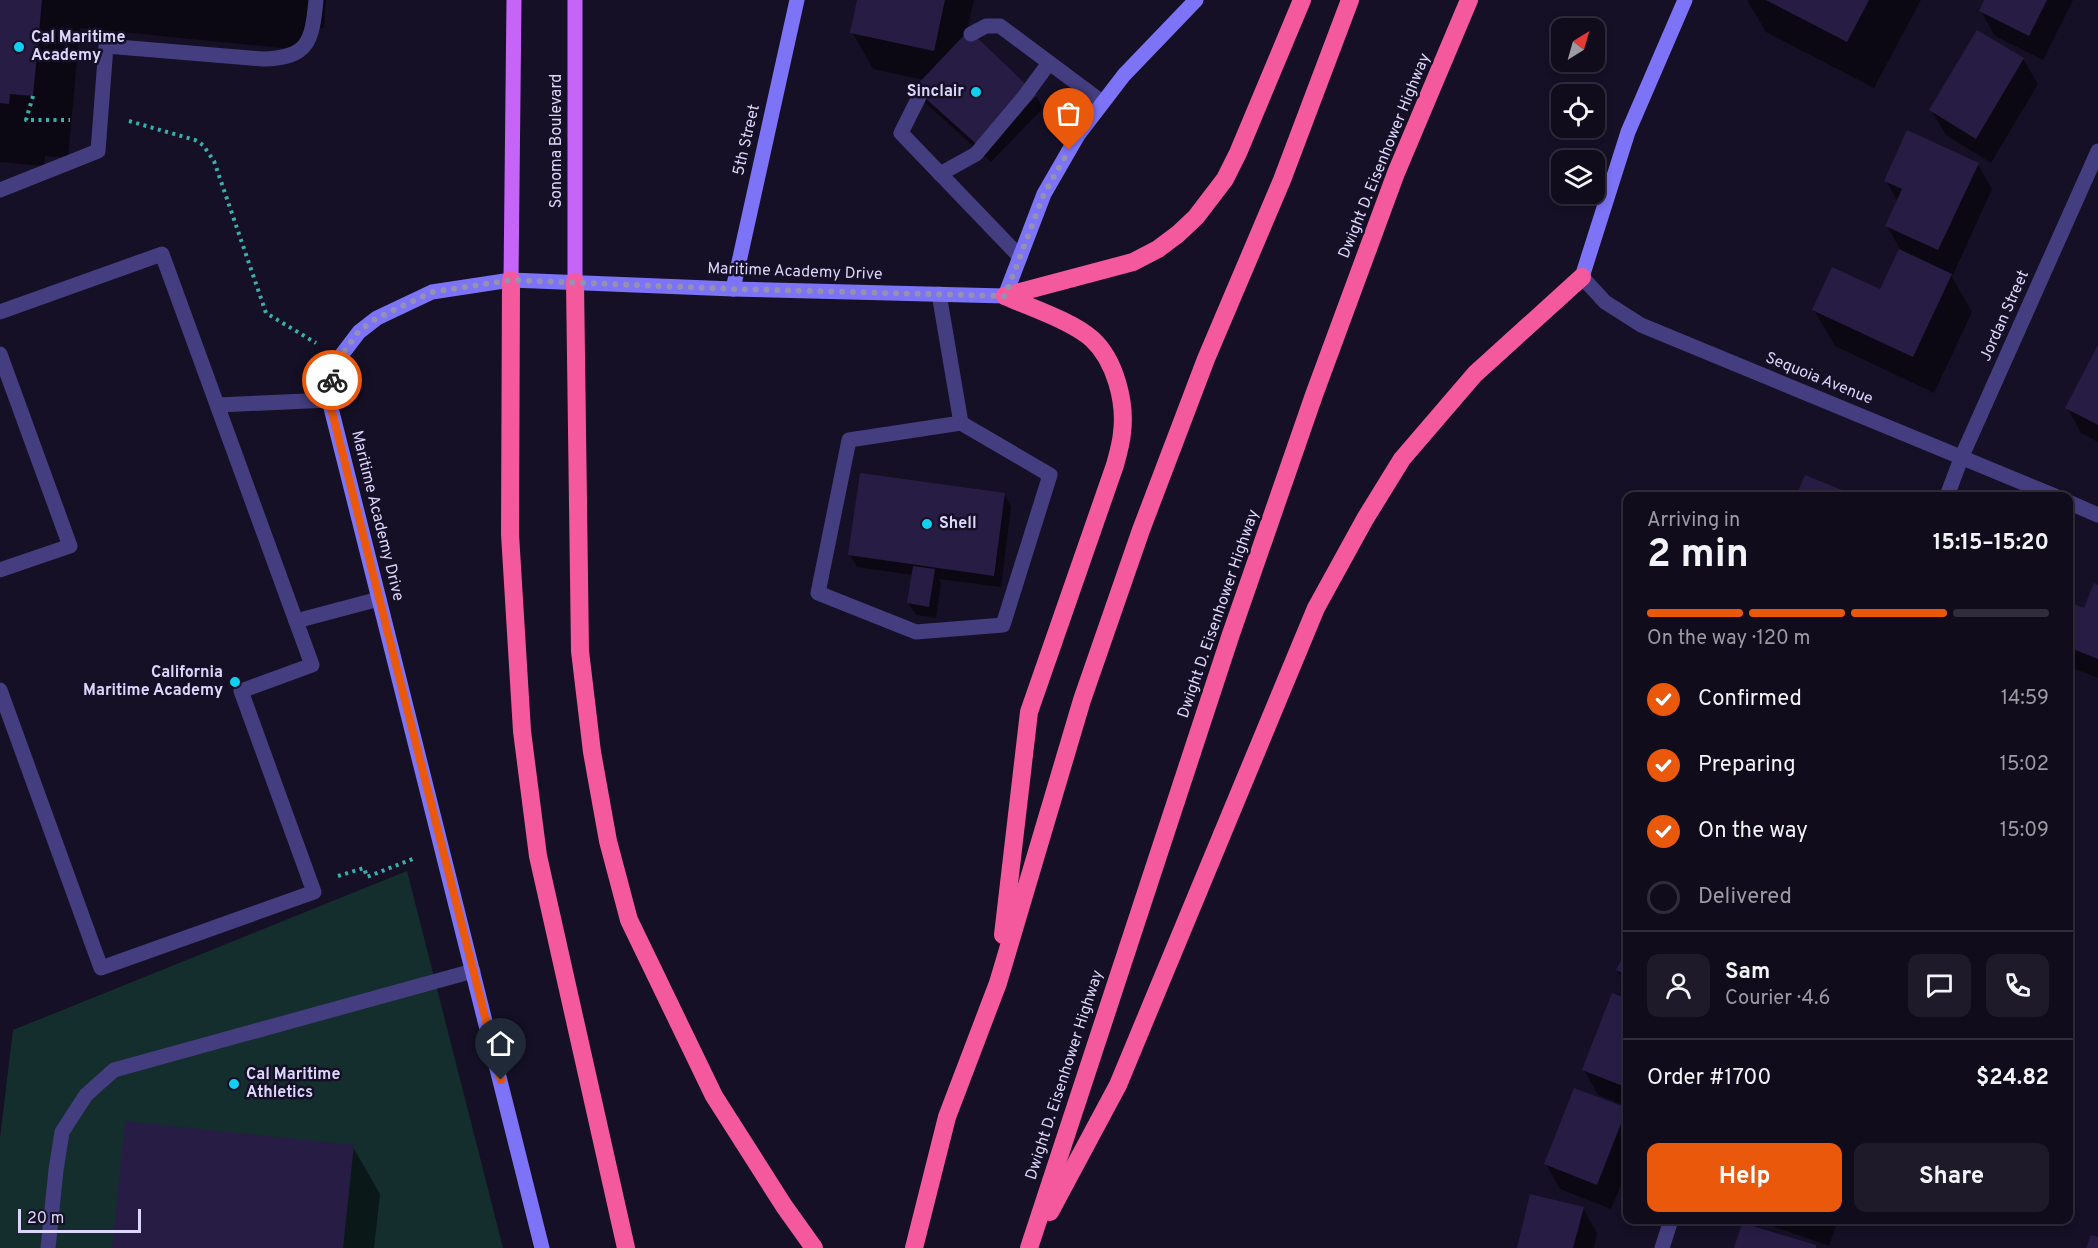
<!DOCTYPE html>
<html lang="en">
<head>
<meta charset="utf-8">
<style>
	body { margin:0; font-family:Overpass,sans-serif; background:#1e1a29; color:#f1f3f6; height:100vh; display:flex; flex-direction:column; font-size:22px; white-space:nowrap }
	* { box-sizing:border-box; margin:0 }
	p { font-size:20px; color:#9c9ba3 }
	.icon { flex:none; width:33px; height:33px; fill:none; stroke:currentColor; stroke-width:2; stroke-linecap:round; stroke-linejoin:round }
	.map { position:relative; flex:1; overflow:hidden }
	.sheet { position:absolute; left:1623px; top:492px; width:450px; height:732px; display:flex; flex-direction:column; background:#100c1c; border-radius:12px; box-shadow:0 3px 9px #0003,0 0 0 2px #302c3b }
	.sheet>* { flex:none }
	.needle { width:39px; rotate:37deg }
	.tools { position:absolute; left:1551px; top:18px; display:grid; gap:12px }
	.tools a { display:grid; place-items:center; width:54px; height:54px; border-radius:12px; background:#100c1c; box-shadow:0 3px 9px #0003,0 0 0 2px #302c3b; font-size:30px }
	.scale { position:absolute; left:18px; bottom:15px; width:123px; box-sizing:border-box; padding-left:6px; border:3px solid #dcd6fc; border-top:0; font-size:16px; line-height:21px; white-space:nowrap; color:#dcd6fc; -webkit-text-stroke:4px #151025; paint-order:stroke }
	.pin { position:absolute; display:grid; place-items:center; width:51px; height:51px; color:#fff; margin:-62px -26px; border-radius:50% 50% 50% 0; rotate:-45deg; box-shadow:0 0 6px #0007 }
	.pin .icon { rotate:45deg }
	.courier { position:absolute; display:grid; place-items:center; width:60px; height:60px; margin:-30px; border:4px solid #ea580c; border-radius:50%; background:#fff; color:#222; box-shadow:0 2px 8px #0007 }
	.overview em { font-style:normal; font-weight:700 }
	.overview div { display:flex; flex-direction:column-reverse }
	.overview { display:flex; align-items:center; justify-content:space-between; height:102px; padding:0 24px }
	h1 { font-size:39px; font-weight:700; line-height:45px }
	.bar { display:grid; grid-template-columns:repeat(4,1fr); gap:9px 6px; align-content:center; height:72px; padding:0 24px }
	.bar i { height:8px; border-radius:4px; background:#302c3b }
	.bar .on { background:#ea580c }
	.bar p { grid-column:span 4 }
	.line { display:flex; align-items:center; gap:15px; padding:0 24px; border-top:2px solid #302c3b }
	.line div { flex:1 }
	.round { display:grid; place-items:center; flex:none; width:63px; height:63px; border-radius:12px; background:#1e1a29 }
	ol { padding:0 24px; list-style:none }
	li { display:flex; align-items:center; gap:18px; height:66px }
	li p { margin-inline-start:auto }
	li .icon { padding:6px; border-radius:50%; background:#ea580c; color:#fff; stroke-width:4 }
	li:last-child { color:#9c9ba3 }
	li i { width:33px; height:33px; border:3px solid #302c3b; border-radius:50% }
	.primary-button { display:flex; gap:12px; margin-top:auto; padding:12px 24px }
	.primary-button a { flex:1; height:69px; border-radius:12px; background:#ea580c; color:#fff; font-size:24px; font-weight:700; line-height:69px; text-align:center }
	.primary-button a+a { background:#1e1a29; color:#f1f3f6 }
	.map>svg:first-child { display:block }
	.green { fill:#142e2e }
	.shadow { fill:#0007 }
	.building { fill:#271d44 }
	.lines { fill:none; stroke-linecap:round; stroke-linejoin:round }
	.path { stroke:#37b0ae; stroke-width:4; stroke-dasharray:3 4.5; stroke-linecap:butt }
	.lane { stroke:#443e81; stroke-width:15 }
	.street { stroke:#443e81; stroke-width:15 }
	.secondary { stroke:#7c73f6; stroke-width:15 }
	.primary { stroke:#c564f6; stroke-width:15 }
	.highway { stroke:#f5599d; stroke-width:18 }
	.done { stroke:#9691b1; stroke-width:6; stroke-dasharray:0 10.8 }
	.route { stroke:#ea580c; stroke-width:8 }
	.poi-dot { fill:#0fd0f0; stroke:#151025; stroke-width:2 }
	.labels { text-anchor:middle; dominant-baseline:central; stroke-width:5; stroke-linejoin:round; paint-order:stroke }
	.poi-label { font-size:16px; font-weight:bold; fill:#dcd6fc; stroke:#151025; text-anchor:start }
	.street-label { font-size:16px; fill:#dcd6fc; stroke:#151025 }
</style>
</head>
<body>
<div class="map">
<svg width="2098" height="1248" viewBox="0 0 2098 1248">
	<rect width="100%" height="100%" fill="#151025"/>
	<polygon class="green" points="407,871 503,1248 0,1248 0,1138 13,1030"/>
	<g class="shadow">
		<polygon points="0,0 326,0 324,28 315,27 311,51 80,28 68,158 45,156 44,166 0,162"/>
		<polygon points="859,0 974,0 966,35 1036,96 1043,108 991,162 923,101 924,80 873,69 852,32"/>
		<polygon points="1747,0 1921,0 1874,88 1766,32"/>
		<polygon points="1986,0 2073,0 2043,60 1995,36 1981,11"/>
		<polygon points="2023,59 2038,84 1991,163 1946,135 1931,110"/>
		<polygon points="1978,164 1992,189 1953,275 1950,273 1972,312 1934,393 1835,346 1814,310 1880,291 1900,249 1887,226 1898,202 1886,181"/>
		<polygon points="2098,349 2098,442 2081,433 2067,407"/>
		<polygon points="1805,477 1853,496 1798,496"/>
		<polygon points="1004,494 1011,507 1001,587 939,579 941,583 936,618 916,615 908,603 913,575 857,567 850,555"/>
		<polygon points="2098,586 2098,678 2068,666 2068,604 2085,610"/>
		<polygon points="1628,950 1628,988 1617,970"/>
		<polygon points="1628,1000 1628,1107 1598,1095 1584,1070"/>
		<polygon points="1626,1109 1628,1168 1611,1209 1560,1189 1546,1164"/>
		<polygon points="353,1147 380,1194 374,1248 113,1248"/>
		<polygon points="1583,1208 1597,1233 1594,1248 1518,1248"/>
		<polygon points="1771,1220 1838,1220 1829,1246 1775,1227"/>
	</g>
	<g class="building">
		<polygon points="0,0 42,0 33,96 10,94 9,104 0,103"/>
		<polygon points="857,0 945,0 934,51 850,33"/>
		<polygon points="1766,0 1869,0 1847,42"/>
		<polygon points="1984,0 2047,0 2029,36 1979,11"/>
		<polygon points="969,30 1037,95 983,150 914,88"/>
		<polygon points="1977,30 2024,58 1976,139 1929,110"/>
		<polygon points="1907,130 1979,163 1938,250 1885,226 1902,189 1884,181"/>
		<polygon points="1899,249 1952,274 1913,357 1812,310 1832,267 1880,289"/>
		<polygon points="2098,345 2098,425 2065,408"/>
		<polygon points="860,473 1005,493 994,576 848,555"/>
		<polygon points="1805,475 1857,496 1796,496"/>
		<polygon points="913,566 935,569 929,607 907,603"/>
		<polygon points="2094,583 2098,585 2098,659 2068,647 2068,602 2084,608"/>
		<polygon points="1628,946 1628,976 1616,970"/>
		<polygon points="1612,993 1628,999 1628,1088 1582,1070"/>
		<polygon points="1574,1088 1627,1108 1597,1185 1544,1164"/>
		<polygon points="125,1121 354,1145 343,1248 112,1248"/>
		<polygon points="1530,1194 1584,1207 1573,1248 1517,1248"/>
		<polygon points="1742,1223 1816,1245 1816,1248 1734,1248"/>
		<polygon points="2091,1235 2098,1237 2098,1248 2086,1248"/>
	</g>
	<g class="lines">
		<g class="path">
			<polyline points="33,96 26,120 70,120"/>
			<polyline points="129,121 195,140 203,145 214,161 266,313 316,343"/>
			<polyline points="338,876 364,868 367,877 415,858"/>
		</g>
		<g class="lane">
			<polyline points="971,34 986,26 1000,26 1102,102"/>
			<polyline points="919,97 901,133 1020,257"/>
			<polyline points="940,174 976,154 1024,97 1049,63"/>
			<path d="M0,190L98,151L106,46L263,59C309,58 312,41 316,0"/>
			<polyline points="939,294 961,423"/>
			<polyline points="0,312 162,254 312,665 241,691 314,892 101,968 0,690"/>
			<polyline points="0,354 70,546 0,570"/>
			<polyline points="218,405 329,400"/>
			<polygon points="961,423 1050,475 1003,625 916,632 818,593 849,440"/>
			<polyline points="296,621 379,599"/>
			<polyline points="48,1248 56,1170 62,1132 86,1095 114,1070 473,971"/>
		</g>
		<g class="street">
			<polyline points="1582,277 1605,302 1641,325 2055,496"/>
			<polyline points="1947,496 1962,456 2098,151"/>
			<polyline points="2068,502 2098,515"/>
			<polyline points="1662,1248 1671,1220"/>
		</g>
		<g class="secondary">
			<polyline points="1582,277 1628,132 1685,0"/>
			<polyline points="733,289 797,0"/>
			<polyline points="542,1248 329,400 332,376 340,357 359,332 377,318 432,292 511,280 733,289 1005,296 1044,194 1078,135 1124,75 1196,0"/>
		</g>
		<g class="primary">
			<polyline points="511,280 514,0"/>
			<polyline points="575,282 575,0"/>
		</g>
		<g class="highway">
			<polyline points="511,280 510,534 522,731 538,856 626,1248"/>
			<polyline points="575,282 580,651 592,752 608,841 629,920 714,1096 784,1206 814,1248"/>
			<polyline points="1005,296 1133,262 1158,249 1178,234 1196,217 1225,179 1238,153 1302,0"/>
			<path d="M1003,935L1029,712L1115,465C1118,454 1121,444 1122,433C1126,402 1115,360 1092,339C1072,321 1029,307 1005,296"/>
			<polyline points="1050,1212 1118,1085 1316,608 1365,519 1402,459 1475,374 1582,277"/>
			<polyline points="914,1248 947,1117 998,983 1082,700 1141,530 1206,359 1282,180 1350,0"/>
			<polyline points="1029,1248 1231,634 1314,395 1396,173 1469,0"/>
		</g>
	</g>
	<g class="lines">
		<polyline class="done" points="332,380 340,357 358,332 377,318 432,292 511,280 733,289 1005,296 1044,194 1069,150"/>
		<polyline class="route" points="332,380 329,400 501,1080"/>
	</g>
	<g class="poi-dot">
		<circle cx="19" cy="47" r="6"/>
		<circle cx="976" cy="92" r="6"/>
		<circle cx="927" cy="524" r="6"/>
		<circle cx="235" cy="682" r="6"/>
		<circle cx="234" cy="1084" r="6"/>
	</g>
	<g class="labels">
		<g class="poi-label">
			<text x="31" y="38">Cal Maritime<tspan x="31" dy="18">Academy</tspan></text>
			<text x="964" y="92" text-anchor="end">Sinclair</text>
			<text x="939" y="524">Shell</text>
			<text x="223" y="673" text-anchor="end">California<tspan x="223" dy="18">Maritime Academy</tspan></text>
			<text x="246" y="1075">Cal Maritime<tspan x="246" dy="18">Athletics</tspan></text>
		</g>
		<g class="street-label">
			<text transform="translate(747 140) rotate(-77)">5th Street</text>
			<text transform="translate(557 141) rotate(-90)">Sonoma Boulevard</text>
			<text transform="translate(1385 156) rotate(-68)">Dwight D. Eisenhower Highway</text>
			<text transform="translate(795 272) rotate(2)">Maritime Academy Drive</text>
			<text transform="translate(2005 316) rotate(-66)">Jordan Street</text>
			<text transform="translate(1819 379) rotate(22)">Sequoia Avenue</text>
			<text transform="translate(377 516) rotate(76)">Maritime Academy Drive</text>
			<text transform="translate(1219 614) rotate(-71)">Dwight D. Eisenhower Highway</text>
			<text transform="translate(1065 1075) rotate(-72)">Dwight D. Eisenhower Highway</text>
		</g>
	</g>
</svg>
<div class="tools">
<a><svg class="needle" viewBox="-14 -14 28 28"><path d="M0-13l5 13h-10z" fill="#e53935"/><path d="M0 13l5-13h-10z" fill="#9c9ba3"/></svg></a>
<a><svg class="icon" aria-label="locate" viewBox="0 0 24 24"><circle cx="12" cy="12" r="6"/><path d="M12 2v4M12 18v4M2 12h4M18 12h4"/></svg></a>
<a><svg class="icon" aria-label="layers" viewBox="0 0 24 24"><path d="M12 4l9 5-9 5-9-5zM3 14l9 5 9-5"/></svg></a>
</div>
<div class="scale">20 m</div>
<div class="pin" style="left:1069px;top:150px;background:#ea580c"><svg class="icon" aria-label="bag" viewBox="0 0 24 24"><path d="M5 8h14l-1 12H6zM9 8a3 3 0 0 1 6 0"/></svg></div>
<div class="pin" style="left:501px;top:1080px;background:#1f2937"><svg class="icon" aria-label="home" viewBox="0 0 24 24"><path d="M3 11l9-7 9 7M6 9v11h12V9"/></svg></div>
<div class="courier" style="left:332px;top:380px"><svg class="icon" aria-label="bike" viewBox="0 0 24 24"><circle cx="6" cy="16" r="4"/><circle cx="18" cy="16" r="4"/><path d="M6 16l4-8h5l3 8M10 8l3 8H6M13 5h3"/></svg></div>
<section class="sheet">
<div class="overview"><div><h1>2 min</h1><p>Arriving in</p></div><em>15:15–15:20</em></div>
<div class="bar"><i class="on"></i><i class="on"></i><i class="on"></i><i></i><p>On the way · 120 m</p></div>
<ol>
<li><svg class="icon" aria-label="check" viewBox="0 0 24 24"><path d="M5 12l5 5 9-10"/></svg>Confirmed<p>14:59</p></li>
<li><svg class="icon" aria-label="check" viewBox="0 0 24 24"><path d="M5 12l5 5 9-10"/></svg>Preparing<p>15:02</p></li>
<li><svg class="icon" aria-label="check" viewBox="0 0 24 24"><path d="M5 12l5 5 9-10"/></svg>On the way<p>15:09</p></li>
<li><i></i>Delivered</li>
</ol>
<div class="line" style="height:108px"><a class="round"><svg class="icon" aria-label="person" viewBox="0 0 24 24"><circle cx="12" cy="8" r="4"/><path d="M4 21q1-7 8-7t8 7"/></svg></a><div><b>Sam</b><p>Courier · 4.6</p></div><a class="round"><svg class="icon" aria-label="chat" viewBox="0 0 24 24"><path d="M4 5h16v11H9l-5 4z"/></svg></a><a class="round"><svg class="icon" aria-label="phone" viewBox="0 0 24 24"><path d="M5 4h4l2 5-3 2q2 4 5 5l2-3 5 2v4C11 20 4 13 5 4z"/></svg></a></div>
<div class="line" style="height:78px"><div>Order #1700</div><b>$24.82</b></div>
<div class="primary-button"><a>Help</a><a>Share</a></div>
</section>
</div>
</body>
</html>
